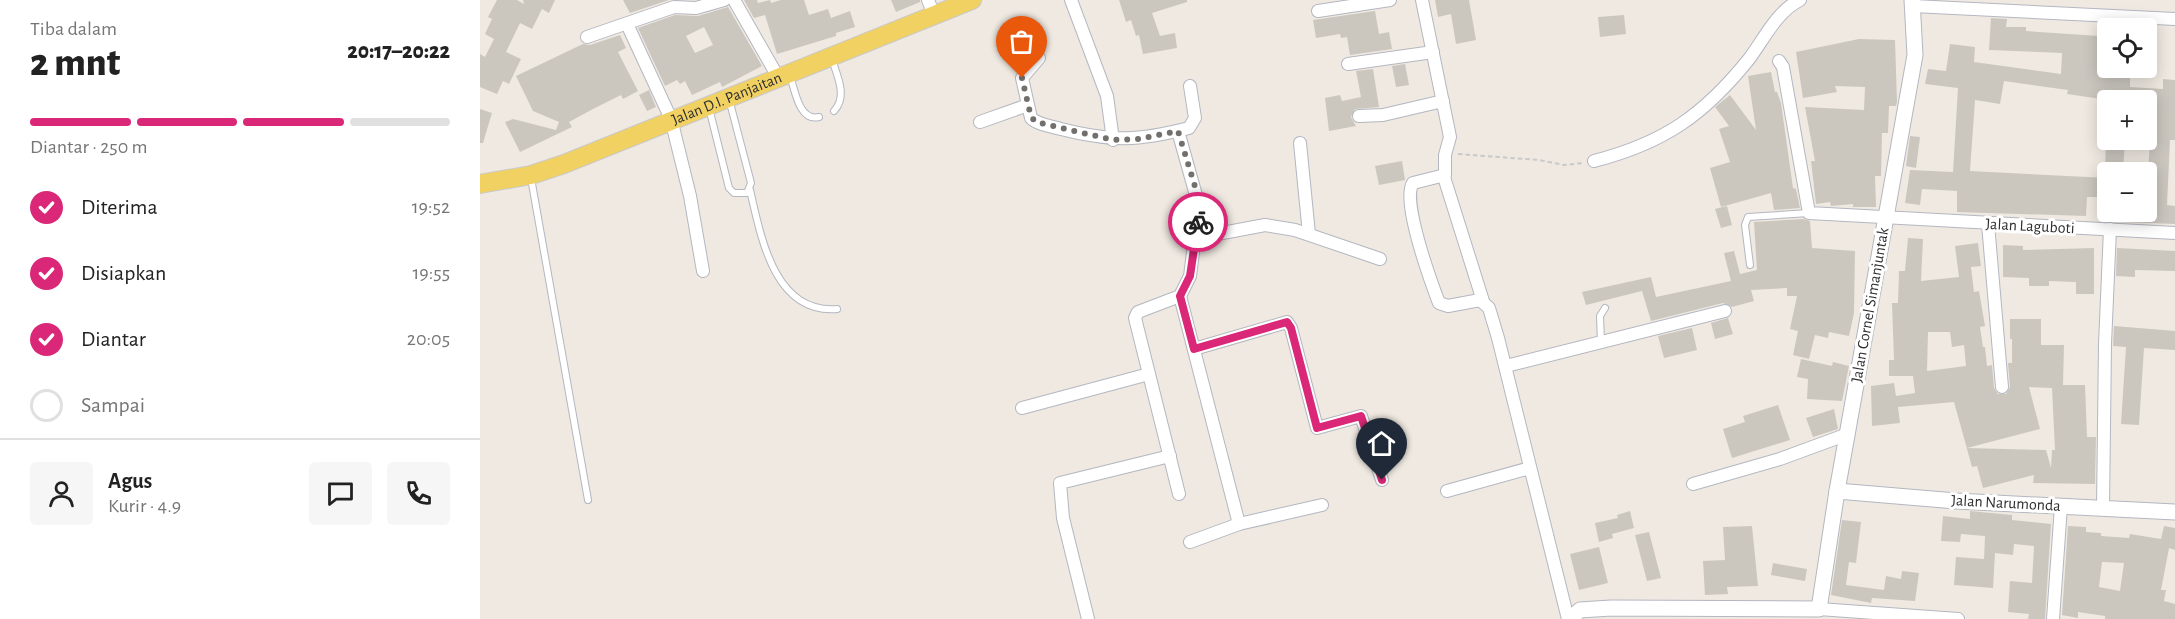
<!DOCTYPE html>
<html lang="id">
<head>
<meta charset="utf-8">
<style>
	body { margin:0; font-family:"Alegreya Sans",sans-serif; background:#f6f6f6; color:#222; height:100vh; display:flex; flex-direction:column; font-size:22px; white-space:nowrap }
	* { box-sizing:border-box; margin:0 }
	p { font-size:20px; color:#767676 }
	.icon { flex:none; width:33px; height:33px; fill:none; stroke:currentColor; stroke-width:2; stroke-linecap:round; stroke-linejoin:round }
	.map { position:relative; flex:1; overflow:hidden }
	.panel { display:flex; flex-direction:column; background:#fff; width:480px }
	.panel>* { flex:none }
	.tools { position:absolute; left:1617px; top:18px; display:grid; gap:12px }
	.tools a { display:grid; place-items:center; width:60px; height:60px; border-radius:6px; background:#fff; box-shadow:0 3px 15px #0003; font-size:30px }
	.pin { position:absolute; display:grid; place-items:center; width:51px; height:51px; color:#fff; margin:-62px -26px; border-radius:50% 50% 50% 0; rotate:-45deg; box-shadow:0 0 6px #0007 }
	.pin .icon { rotate:45deg }
	.courier { position:absolute; display:grid; place-items:center; width:60px; height:60px; margin:-30px; border:4px solid #db2777; border-radius:50%; background:#fff; color:#222; box-shadow:0 2px 8px #0007 }
	.summary em { font-style:normal; font-weight:800 }
	.summary div { display:flex; flex-direction:column-reverse }
	.summary { display:flex; align-items:center; justify-content:space-between; height:102px; padding:0 30px }
	h1 { font-size:39px; font-weight:800; line-height:45px }
	.bar { display:grid; grid-template-columns:repeat(4,1fr); gap:9px 6px; align-content:center; height:72px; padding:0 30px }
	.bar i { height:8px; border-radius:4px; background:#e0e0e0 }
	.bar .active { background:#db2777 }
	.bar p { grid-column:span 4 }
	.line { display:flex; align-items:center; gap:15px; padding:0 30px; border-top:2px solid #e0e0e0 }
	.line div { flex:1 }
	.round { display:grid; place-items:center; flex:none; width:63px; height:63px; border-radius:6px; background:#f6f6f6 }
	ol { padding:0 30px; list-style:none }
	li { display:flex; align-items:center; gap:18px; height:66px }
	li p { margin-inline-start:auto }
	li .icon { padding:6px; border-radius:50%; background:#db2777; color:#fff; stroke-width:4 }
	li:last-child { color:#767676 }
	li i { width:33px; height:33px; border:3px solid #e0e0e0; border-radius:50% }
	main { display:flex; flex:1; min-height:0 }
	.map>svg:first-child { display:block }
	.building { fill:#cbc7bf; fill-rule:evenodd }
	.lines { fill:none; stroke-linecap:round; stroke-linejoin:round }
	.service-casing { stroke:#b4b7c1; stroke-width:8 }
	.minor-casing { stroke:#b4b7c1; stroke-width:14 }
	.tertiary-casing { stroke:#b4b7c1; stroke-width:17 }
	.primary-casing { stroke:#c9c9c9; stroke-width:20 }
	.path { stroke:#c9c9c9; stroke-width:2; stroke-dasharray:4.5 3; stroke-linecap:butt }
	.service { stroke:#fff; stroke-width:6 }
	.minor { stroke:#fff; stroke-width:12 }
	.tertiary { stroke:#fff; stroke-width:15 }
	.primary { stroke:#f2d163; stroke-width:18 }
	.done { stroke:#726f6d; stroke-width:6; stroke-dasharray:0 10.8 }
	.route { stroke:#db2777; stroke-width:8 }
	.labels { text-anchor:middle; dominant-baseline:central; stroke-width:6; stroke-linejoin:round; paint-order:stroke }
	.street-label { font-size:16px; fill:#2e2e2e; stroke:#fff }
</style>
</head>
<body>
<main>
<section class="panel">
<div class="summary"><div><h1>2 mnt</h1><p>Tiba dalam</p></div><em>20:17–20:22</em></div>
<div class="bar"><i class="active"></i><i class="active"></i><i class="active"></i><i></i><p>Diantar · 250 m</p></div>
<ol>
<li><svg class="icon" aria-label="check" viewBox="0 0 24 24"><path d="M5 12l5 5 9-10"/></svg>Diterima<p>19:52</p></li>
<li><svg class="icon" aria-label="check" viewBox="0 0 24 24"><path d="M5 12l5 5 9-10"/></svg>Disiapkan<p>19:55</p></li>
<li><svg class="icon" aria-label="check" viewBox="0 0 24 24"><path d="M5 12l5 5 9-10"/></svg>Diantar<p>20:05</p></li>
<li><i></i>Sampai</li>
</ol>
<div class="line" style="height:108px"><a class="round"><svg class="icon" aria-label="person" viewBox="0 0 24 24"><circle cx="12" cy="8" r="4"/><path d="M4 21q1-7 8-7t8 7"/></svg></a><div><b>Agus</b><p>Kurir · 4.9</p></div><a class="round"><svg class="icon" aria-label="chat" viewBox="0 0 24 24"><path d="M4 5h16v11H9l-5 4z"/></svg></a><a class="round"><svg class="icon" aria-label="phone" viewBox="0 0 24 24"><path d="M5 4h4l2 5-3 2q2 4 5 5l2-3 5 2v4C11 20 4 13 5 4z"/></svg></a></div>
</section>
<div class="map">
<svg width="1695" height="619" viewBox="0 0 1695 619">
	<rect width="100%" height="100%" fill="#efe9e1"/>
	<g class="building">
		<polygon points="17,0 37,0 44,4 43,0 75,0 69,13 62,9 52,29 40,23 26,52 41,59 29,84 23,81 17,94 0,87 0,54 5,57 14,39 5,34 12,19 8,17"/>
		<polygon points="143,0 189,0 150,13"/>
		<polygon points="264,0 277,0 278,3 290,0 291,3 301,0 324,0 329,15 348,9 351,18 370,11 375,27 356,33 356,36 297,54 285,15 274,18"/>
		<polygon points="411,0 440,0 440,2 416,12"/>
		<polygon points="639,0 707,0 707,2 672,13 680,36 695,33 697,48 663,54 659,35 656,36 651,20 646,22"/>
		<polygon points="955,0 989,0 996,40 976,44 971,14 958,17"/>
		<path d="M248,7L282,66L242,87L240,82L212,95L205,81L200,84L197,80L185,86L158,28L195,15L218,16ZM224,27L233,45L215,53L206,36Z"/>
		<polygon points="895,11 899,34 909,32 912,49 870,55 867,37 861,38 860,34 836,38 833,20"/>
		<polygon points="1144,15 1146,34 1120,37 1118,17"/>
		<polygon points="1511,18 1527,19 1526,27 1546,27 1546,31 1619,36 1619,39 1628,40 1628,68 1650,68 1650,87 1683,89 1683,79 1695,80 1695,140 1690,140 1687,205 1695,206 1695,224 1643,222 1643,212 1666,212 1672,101 1628,98 1628,100 1587,94 1588,90 1524,81 1520,104 1495,100 1490,171 1628,178 1628,197 1607,197 1606,216 1477,212 1477,191 1442,189 1440,205 1425,203 1430,170 1473,172 1478,88 1445,84 1448,69 1466,71 1470,44 1495,47 1494,62 1581,74 1582,53 1509,50"/>
		<polygon points="140,35 146,48 138,52 158,91 143,99 141,95 113,109 89,122 92,127 40,152 25,122 33,119 76,130 79,122 53,111 36,76 103,44 110,45"/>
		<polygon points="1379,39 1415,40 1417,102 1416,106 1409,106 1408,133 1402,133 1401,176 1395,176 1396,207 1373,207 1373,204 1351,206 1350,202 1336,204 1331,161 1335,161 1325,107 1384,110 1385,87 1355,86 1357,92 1323,98 1316,52"/>
		<polygon points="925,64 929,85 916,87 912,66"/>
		<polygon points="893,69 899,107 875,109 871,117 876,126 849,131 845,98 860,95 862,101 881,97 876,71"/>
		<polygon points="1291,72 1295,92 1297,92 1301,103 1313,188 1316,189 1320,208 1294,210 1291,193 1241,207 1230,168 1250,162 1239,129 1249,126 1235,107 1250,95 1276,130 1268,76"/>
		<polygon points="169,90 176,107 167,111 159,95"/>
		<polygon points="0,109 12,113 3,143 0,143"/>
		<polygon points="1430,136 1440,137 1436,168 1426,166"/>
		<polygon points="1626,140 1645,140 1643,172 1625,172"/>
		<polygon points="922,161 925,180 899,185 895,166"/>
		<polygon points="1247,206 1252,225 1241,228 1235,209"/>
		<polygon points="1323,219 1330,221 1332,248 1375,251 1374,313 1369,336 1349,332 1348,338 1335,335 1329,359 1313,355 1318,331 1310,329 1317,296 1307,296 1307,288 1271,290 1274,301 1252,307 1243,303 1171,321 1162,291 1106,305 1102,292 1171,277 1176,297 1251,281 1244,253 1254,251 1260,274 1277,270 1274,222"/>
		<path d="M1428,238L1443,239L1441,281L1479,277L1475,246L1498,243L1501,266L1491,267L1494,292L1499,291L1505,326L1500,327L1503,347H1505L1507,366L1512,365L1514,388L1518,394H1526L1530,387L1528,363H1532V339H1530V319H1561V345H1584L1583,385H1605L1607,437H1616L1615,484L1553,483L1554,475L1503,488L1497,466L1492,467L1474,402L1418,407L1420,423L1392,426L1391,386L1414,383L1416,396L1435,393L1433,376H1409V360H1414L1412,303H1418L1419,271H1425ZM1448,332H1470L1472,347L1484,345L1486,366L1447,371ZM1549,387L1572,388L1575,450H1572L1571,468L1566,450L1487,448L1560,429Z"/>
		<polygon points="1523,245 1543,246 1543,250 1614,248 1614,294 1596,294 1596,282 1569,281 1569,286 1549,286 1549,278 1523,277"/>
		<polygon points="1637,248 1695,251 1695,271 1655,270 1655,277 1636,276"/>
		<polygon points="1248,318 1253,334 1235,339 1231,323"/>
		<polygon points="1634,326 1695,331 1695,350 1664,348 1659,425 1641,424 1646,347 1633,346"/>
		<polygon points="1212,328 1217,350 1184,358 1178,336"/>
		<polygon points="1321,359 1352,366 1353,362 1369,366 1362,401 1327,399 1328,379 1317,377"/>
		<polygon points="1298,405 1310,440 1252,458 1243,429 1265,422 1263,416"/>
		<polygon points="1354,409 1358,429 1333,437 1326,418"/>
		<polygon points="1150,511 1154,528 1132,534 1133,538 1119,542 1115,523 1138,518 1137,515"/>
		<polygon points="1490,511 1532,515 1532,520 1571,524 1565,619 1548,619 1549,614 1528,612 1530,581 1552,583 1554,546 1534,544 1533,555 1515,553 1513,588 1474,585 1476,557 1504,559 1505,536 1481,534 1480,542 1461,541 1463,516 1490,519"/>
		<polygon points="1362,520 1381,522 1376,563 1369,562 1366,585 1404,590 1406,576 1421,579 1422,571 1439,573 1435,601 1392,598 1391,603 1351,595"/>
		<polygon points="1272,526 1278,586 1247,587 1248,594 1225,595 1223,561 1245,560 1243,527"/>
		<path d="M1588,526L1606,527V532L1621,533V536L1649,538L1650,534L1681,539L1684,526L1695,528V550L1689,548L1681,590H1686L1684,601L1695,604V619H1625V616L1598,612V618L1582,615ZM1622,562L1644,563L1640,591L1619,587Z"/>
		<polygon points="1169,532 1181,578 1167,581 1155,535"/>
		<polygon points="1119,547 1128,583 1099,590 1090,554"/>
		<polygon points="1293,563 1327,569 1325,581 1291,575"/>
	</g>
	<g class="lines">
		<defs>
			<g id="service">
				<path d="M352,59C357,76 368,96 354,111"/>
				<path d="M310,76C315,90 319,122 339,117"/>
				<polyline points="229,108 249,188 254,193 267,193 271,183 249,99"/>
				<polyline points="51,178 108,500"/>
				<path d="M270,190C281,237 294,314 357,309"/>
				<polyline points="1270,265 1265,225 1268,217 1329,213"/>
				<polyline points="1121,342 1120,316 1125,308"/>
			</g>
			<g id="minor">
				<polyline points="254,0 298,77"/>
				<polyline points="448,0 454,15"/>
				<polyline points="591,0 627,96 633,140"/>
				<path d="M942,0L970,137L965,155V175L933,183C921,200 951,282 959,303L968,306L1000,300L1009,308L1018,338L1088,619"/>
				<polyline points="1433,6 1695,19"/>
				<polyline points="838,11 910,0"/>
				<polyline points="147,24 191,119 210,196 223,271"/>
				<polyline points="107,37 194,7 216,8 244,0"/>
				<path d="M559,58L542,78L551,118C558,125 571,126 581,129C633,142 658,141 709,128L715,118L710,86"/>
				<polyline points="1299,61 1303,67 1329,213 1695,233"/>
				<polyline points="868,64 953,52"/>
				<polyline points="879,116 903,115 963,101"/>
				<polyline points="500,122 548,105"/>
				<polyline points="698,131 719,206 710,276 700,296 658,312 655,318 699,494"/>
				<polyline points="820,143 829,234"/>
				<path d="M1114,161C1184,143 1224,115 1269,59C1284,39 1297,11 1320,0"/>
				<polyline points="964,177 1003,301"/>
				<polyline points="1508,224 1522,387"/>
				<polyline points="716,238 785,225 815,230 900,259"/>
				<polyline points="700,296 759,524 710,542"/>
				<polyline points="714,349 807,322 811,328 837,428 881,416 902,480"/>
				<polyline points="1026,366 1245,311"/>
				<polyline points="542,408 669,374"/>
				<polyline points="1213,484 1300,459 1368,434"/>
				<polyline points="967,491 1050,468"/>
				<polyline points="1623,508 1625,344 1630,229"/>
				<polyline points="759,524 842,505"/>
				<polyline points="1339,609 1478,619"/>
				<polyline points="608,619 583,518 580,483 690,456"/>
				<polyline points="1573,619 1581,506"/>
			</g>
			<g id="tertiary">
				<polyline points="1357,491 1476,501 1695,512"/>
				<polyline points="1090,619 1100,610 1131,608 1339,609 1357,491 1435,55 1432,0"/>
			</g>
			<g id="primary">
				<path id="s1" d="M0,184L51,175L84,164L492,0"/>
			</g>
		</defs>
		<use href="#service" class="service-casing"/>
		<use href="#minor" class="minor-casing"/>
		<use href="#tertiary" class="tertiary-casing"/>
		<use href="#primary" class="primary-casing"/>
		<polyline class="path" points="978,154 1059,160 1084,165 1103,163"/>
		<use href="#service" class="service"/>
		<use href="#minor" class="minor"/>
		<use href="#tertiary" class="tertiary"/>
		<use href="#primary" class="primary"/>
	</g>
	<g class="lines">
		<polyline class="done" points="542,78 551,117 556,122 633,140 658,139 698,131 717,193 718,222"/>
		<polyline class="route" points="718,222 710,276 700,296 714,349 807,322 811,328 837,428 881,416 902,480"/>
	</g>
	<g class="labels">
		<g class="street-label">
			<text stroke="none"><textPath href="#s1" startOffset="262">Jalan D.I. Panjaitan</textPath></text>
			<text transform="translate(1550 226) rotate(3)">Jalan Laguboti</text>
			<text transform="translate(1390 305) rotate(-80)">Jalan Cornel Simanjuntak</text>
			<text transform="translate(1526 503) rotate(3)">Jalan Narumonda</text>
		</g>
	</g>
</svg>
<div class="tools">
<a><svg class="icon" aria-label="locate" viewBox="0 0 24 24"><circle cx="12" cy="12" r="6"/><path d="M12 2v4M12 18v4M2 12h4M18 12h4"/></svg></a>
<a>+</a>
<a>−</a>
</div>
<div class="pin" style="left:542px;top:78px;background:#ea580c"><svg class="icon" aria-label="bag" viewBox="0 0 24 24"><path d="M5 8h14l-1 12H6zM9 8a3 3 0 0 1 6 0"/></svg></div>
<div class="pin" style="left:902px;top:480px;background:#1f2937"><svg class="icon" aria-label="home" viewBox="0 0 24 24"><path d="M3 11l9-7 9 7M6 9v11h12V9"/></svg></div>
<div class="courier" style="left:718px;top:222px"><svg class="icon" aria-label="bike" viewBox="0 0 24 24"><circle cx="6" cy="16" r="4"/><circle cx="18" cy="16" r="4"/><path d="M6 16l4-8h5l3 8M10 8l3 8H6M13 5h3"/></svg></div>
</div>
</main>
</body>
</html>
